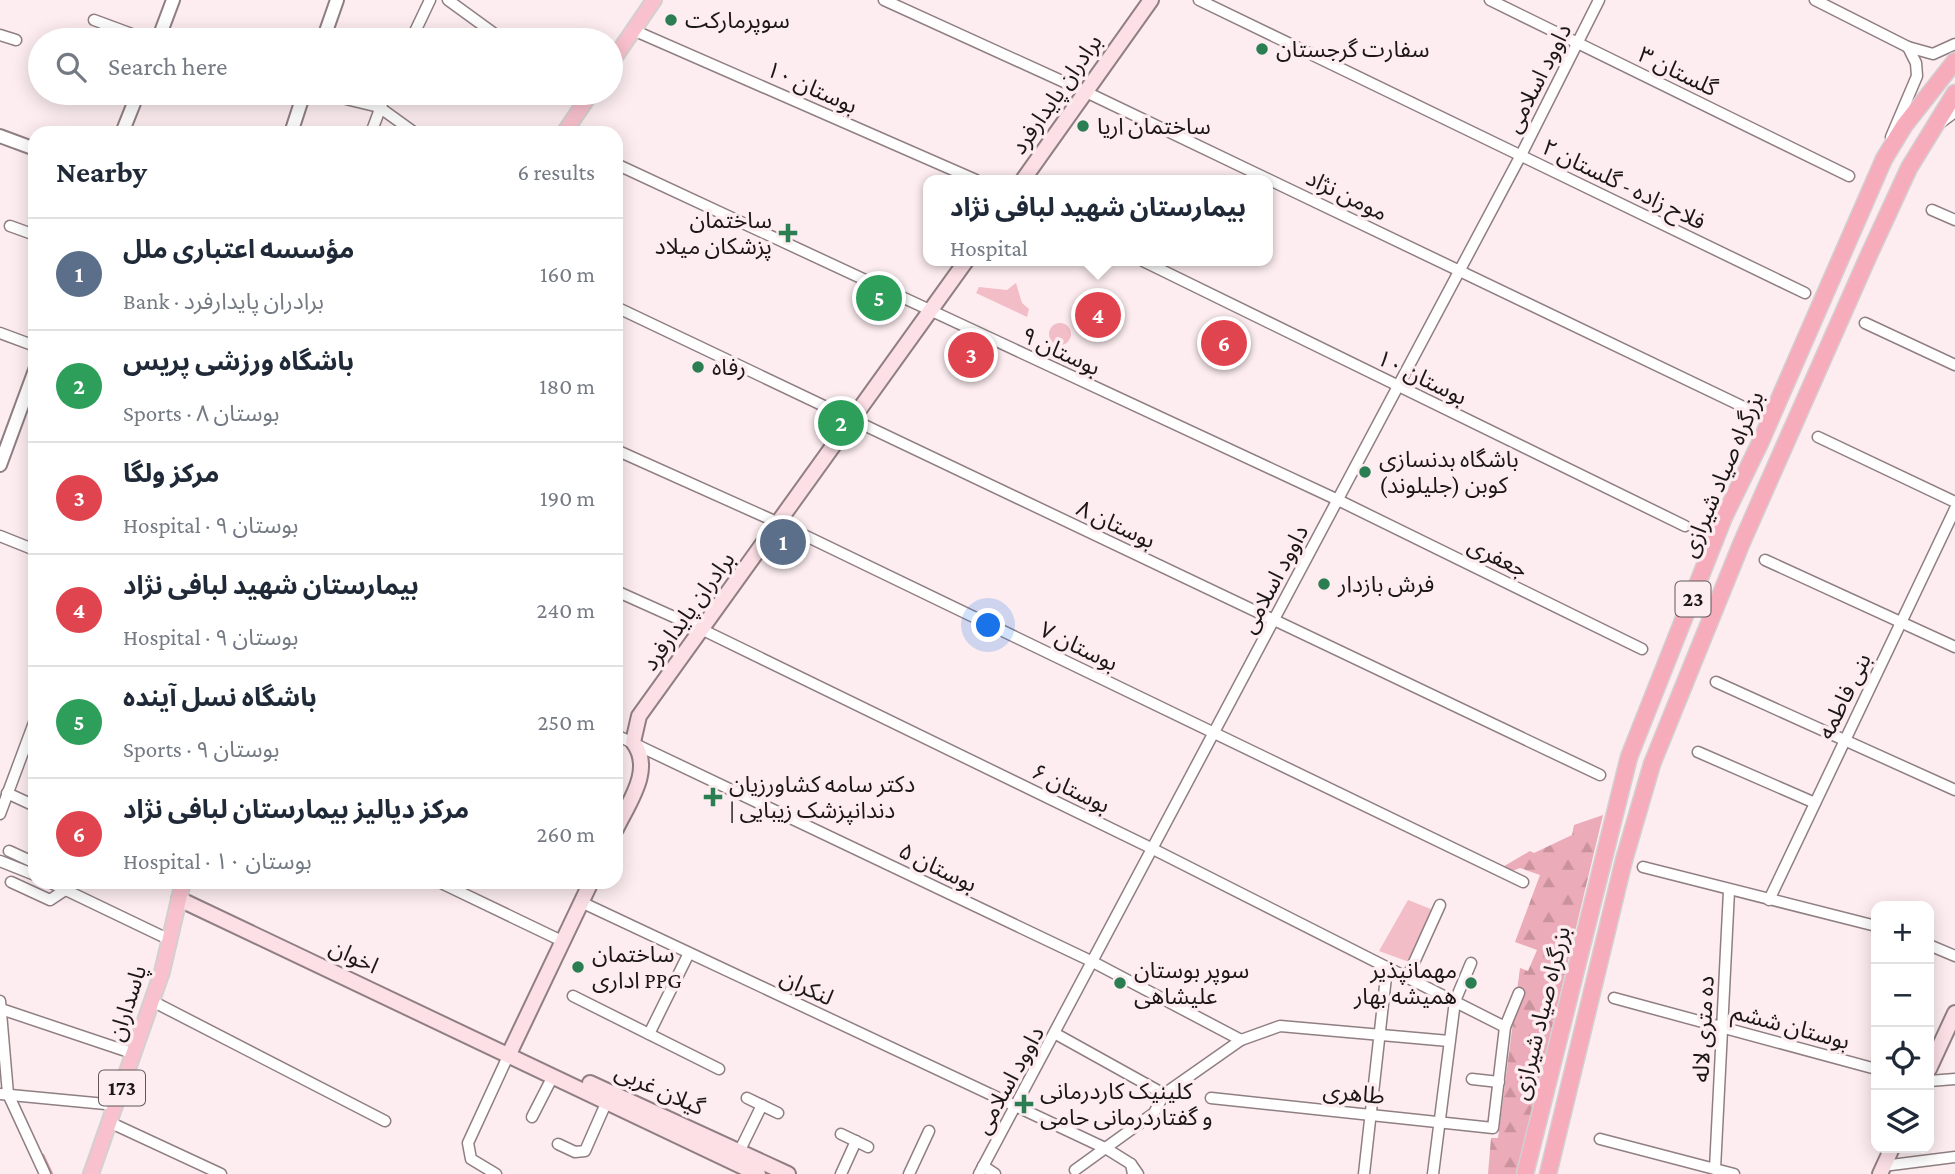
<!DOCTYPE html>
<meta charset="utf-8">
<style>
body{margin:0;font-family:"Crimson Pro","Noto Sans Arabic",serif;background:#f2f2f3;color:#1f2937}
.controls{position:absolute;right:21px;bottom:21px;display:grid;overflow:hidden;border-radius:14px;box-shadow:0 4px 18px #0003}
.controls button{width:63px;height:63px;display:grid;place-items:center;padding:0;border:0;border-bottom:2px solid #e0e1e3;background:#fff;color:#1f2937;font:35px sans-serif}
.you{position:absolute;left:989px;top:626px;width:24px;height:24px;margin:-18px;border:5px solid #fff;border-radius:50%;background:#1a73e8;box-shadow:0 0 0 10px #1a73e833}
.badge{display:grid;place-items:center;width:46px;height:46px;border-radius:50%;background:#2b7e51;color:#fff;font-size:23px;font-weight:700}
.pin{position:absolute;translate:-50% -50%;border:4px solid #fff;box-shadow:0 2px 7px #0006}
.popup{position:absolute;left:923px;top:175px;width:350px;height:91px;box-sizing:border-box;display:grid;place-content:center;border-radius:14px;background:#fff;filter:drop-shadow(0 2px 5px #0005);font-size:23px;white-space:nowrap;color:#747a83}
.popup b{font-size:26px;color:#1f2937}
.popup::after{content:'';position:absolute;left:50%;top:100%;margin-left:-14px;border:14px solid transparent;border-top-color:#fff}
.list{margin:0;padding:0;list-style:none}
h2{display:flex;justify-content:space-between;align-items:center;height:91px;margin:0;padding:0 28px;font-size:30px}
h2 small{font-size:23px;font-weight:400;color:#747a83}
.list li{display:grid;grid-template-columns:46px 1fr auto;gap:21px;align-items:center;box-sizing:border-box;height:112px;padding:0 28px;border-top:2px solid #e0e1e3}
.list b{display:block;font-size:26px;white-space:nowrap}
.list p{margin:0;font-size:23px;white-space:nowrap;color:#747a83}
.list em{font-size:23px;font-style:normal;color:#747a83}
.icon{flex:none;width:38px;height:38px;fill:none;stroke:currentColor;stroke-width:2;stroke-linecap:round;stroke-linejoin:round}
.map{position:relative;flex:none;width:1955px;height:1174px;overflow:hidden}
.search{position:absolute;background:#fff;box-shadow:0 4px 18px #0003;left:28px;top:28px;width:595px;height:77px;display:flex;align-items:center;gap:18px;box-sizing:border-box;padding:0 24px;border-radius:38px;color:#747a83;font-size:26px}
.panel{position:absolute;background:#fff;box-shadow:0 4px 18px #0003;left:28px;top:126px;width:595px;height:763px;border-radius:21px}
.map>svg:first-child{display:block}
</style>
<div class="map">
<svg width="1955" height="1174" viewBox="0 0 1955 1174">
<defs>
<pattern id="forest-firs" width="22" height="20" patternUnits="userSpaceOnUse" patternTransform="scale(1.75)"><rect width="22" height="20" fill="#ebabb8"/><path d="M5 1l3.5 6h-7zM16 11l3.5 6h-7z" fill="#c9929d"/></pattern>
</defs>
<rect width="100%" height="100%" fill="#fdedf0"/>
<!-- forest -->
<polygon fill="url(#forest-firs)" points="1603,815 1517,1174 1488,1174 1491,1138 1498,1138 1520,968 1528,971 1537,950 1515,942 1540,875 1520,868 1512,871 1501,868 1530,851 1534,853 1572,835 1574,825"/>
<!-- park -->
<g fill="#f3bdc7">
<polygon points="1016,283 1022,303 1029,309 1027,317 976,293 979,287 1007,290"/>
<circle cx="1060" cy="334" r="11"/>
<polygon points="1408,900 1431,909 1409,962 1379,951"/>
</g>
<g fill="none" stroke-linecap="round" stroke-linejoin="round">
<!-- stream -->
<polyline stroke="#d496a3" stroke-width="2.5" points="43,1155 52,1174"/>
<defs>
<g id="minor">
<polyline points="448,0 503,40"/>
<polyline points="884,0 1086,92 1752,411"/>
<polyline points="1199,0 1805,293"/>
<polyline points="1490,0 1849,176"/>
<polyline points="1815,0 1908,47 1933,54 1955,44"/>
<polyline points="94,20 148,40"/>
<polyline points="633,30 976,180"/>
<polyline points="0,35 16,40"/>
<polyline points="411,40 430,0"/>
<polyline points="321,93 379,107 415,133"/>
<polyline points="1940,123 1955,112"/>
<polyline points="371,133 386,93"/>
<polyline points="1891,137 1917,76 1916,63 1908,47"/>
<polyline points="616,164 1338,500 1642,649"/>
<polyline points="1932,210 1955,220"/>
<polyline points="10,226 35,235"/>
<polyline points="1143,261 1685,526"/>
<polyline points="616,307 1600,775"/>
<polyline points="1865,323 1955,365"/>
<polyline points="0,333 35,346"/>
<polyline points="1818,437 1955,502"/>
<polyline points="616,450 779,523 1523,882"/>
<polyline points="0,536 35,550"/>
<polyline points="1765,560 1955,647"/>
<polyline points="616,591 703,630 1151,848 1505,1027"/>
<polyline points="1716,682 1955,790"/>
<polyline points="616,735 1093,962 1241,1040"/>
<polyline points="1698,752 1815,803"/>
<polyline points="7,793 35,806"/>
<polyline points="0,814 35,720"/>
<polyline points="9,851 35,863"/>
<polyline points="0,861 35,875"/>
<polyline points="1643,867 1876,926"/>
<polyline points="11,882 50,900 65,890 64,886"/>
<polyline points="49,882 170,940"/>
<polyline points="439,882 562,941"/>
<polyline points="1769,900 1955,509"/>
<polyline points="581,902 1107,1149 1131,1164"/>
<polyline points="1929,945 1955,956"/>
<polyline points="1407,978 1440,905"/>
<polyline points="573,996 719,1069"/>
<polyline points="1614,998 1876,1069"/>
<polyline points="0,1001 8,1094 45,1174"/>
<polyline points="152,1001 385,1121"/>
<polyline points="1,1009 135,1054"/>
<polyline points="649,1034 689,953"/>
<polyline points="1056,1034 1164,1094"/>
<polyline points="1472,1079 1499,1082"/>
<polyline points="1929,1081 1955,1079"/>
<polyline points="0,1094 116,1105"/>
<polyline points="747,1098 778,1113"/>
<polyline points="1211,1098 1493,1128 1505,1027 1519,993"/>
<polyline points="532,1117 553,1076"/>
<polyline points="109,1122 221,1174"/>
<polyline points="841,1134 868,1147"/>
<polyline points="1600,1139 1734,1174"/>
<polyline points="558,1144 575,1152 585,1151 607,1101"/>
<polyline points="740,1150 762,1105"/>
<polyline points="983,1166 995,1174"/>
<polyline points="1883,1166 1955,1157"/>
<polyline points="1715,1169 1729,891"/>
<polyline points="1075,1170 1154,1113 1164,1094 1241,1040 1280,1026 1449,1041"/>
<polyline points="496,1174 471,1159 468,1143 509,1054"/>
<polyline points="841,1174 856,1141"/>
<polyline points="909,1174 929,1131"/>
<polyline points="979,1174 1521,155 1599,0"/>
<polyline points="1133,1174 1131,1164 1138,1174"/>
<polyline points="1364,1174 1387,968"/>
<polyline points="1433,1174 1455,1001 1471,963"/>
</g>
<g id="tertiary">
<polyline points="158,40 173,0"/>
<polyline points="323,40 337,0"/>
<polyline points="122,133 138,93"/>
<polyline points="291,133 304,93"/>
<polyline points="0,136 35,149"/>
<polyline points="0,465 35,370"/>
</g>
<g id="secondary">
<polyline points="1023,180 1151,0"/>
<path d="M616,829C629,802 654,769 633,742L639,716L966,261"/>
<polyline points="179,899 758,1174"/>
<polyline points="509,1054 591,882"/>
<polyline points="1929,1069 1955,1013"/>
<polyline points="590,1083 788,1174"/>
<polyline points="1880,1174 1892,1148"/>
</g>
<g id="primary">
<polyline points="611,63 654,0"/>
<polyline points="564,133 591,93"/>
<polyline points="91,1174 162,972 183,882"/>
</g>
<g id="trunk">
<polyline points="1525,1174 1629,757 1724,517 1760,443 1884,159 1904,126 1955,61"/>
<polyline points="1548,1174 1624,860 1652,764 1742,542 1868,257 1909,168 1955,93"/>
</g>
</defs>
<!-- minor casing -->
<use href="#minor" stroke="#907f82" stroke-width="13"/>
<!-- tertiary casing -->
<use href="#tertiary" stroke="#907f82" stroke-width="16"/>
<!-- secondary casing -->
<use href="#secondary" stroke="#907f82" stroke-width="18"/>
<!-- primary casing -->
<use href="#primary" stroke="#d2d0d1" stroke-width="18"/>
<!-- trunk casing -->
<use href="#trunk" stroke="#d2d0d1" stroke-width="19"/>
<!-- minor -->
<use href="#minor" stroke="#fff" stroke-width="10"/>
<!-- tertiary -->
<use href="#tertiary" stroke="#fff" stroke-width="12"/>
<!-- secondary -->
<use href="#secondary" stroke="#fce0e6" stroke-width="14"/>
<!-- primary -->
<use href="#primary" stroke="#f9c1cd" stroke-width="14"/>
<!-- trunk -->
<use href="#trunk" stroke="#f7acbc" stroke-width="16"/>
</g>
<!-- markers -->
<g fill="#2b7e51" stroke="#fdedf0" stroke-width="2.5">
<circle cx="671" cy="20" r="7"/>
<circle cx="1262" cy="49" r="7"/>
<circle cx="1083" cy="126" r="7"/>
<path d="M784.5 222.5h7v7h7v7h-7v7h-7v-7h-7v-7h7z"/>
<circle cx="698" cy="367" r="7"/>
<circle cx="1365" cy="472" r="7"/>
<circle cx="1324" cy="584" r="7"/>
<path d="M709.5 786.5h7v7h7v7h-7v7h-7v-7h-7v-7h7z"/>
<circle cx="578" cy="967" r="7"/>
<circle cx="1120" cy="983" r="7"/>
<circle cx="1471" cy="983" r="7"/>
<path d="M1020.5 1093.5h7v7h7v7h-7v7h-7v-7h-7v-7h7z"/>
</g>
<g text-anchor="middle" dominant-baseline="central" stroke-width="7" stroke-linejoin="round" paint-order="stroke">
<!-- shield labels -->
<g fill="#fdedf0" stroke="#605658" stroke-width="2">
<rect x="1675.5" y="581.5" width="35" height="35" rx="5"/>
<rect x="99" y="1070.5" width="46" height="35" rx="5"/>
</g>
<g font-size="21" font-weight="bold" fill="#1c1617">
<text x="1693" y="599">23</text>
<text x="122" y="1088">173</text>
</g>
<!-- poi labels -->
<g font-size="23" fill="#1c1617" stroke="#fdedf0" text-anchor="start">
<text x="685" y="20">سوپرمارکت</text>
<text x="1276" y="49">سفارت گرجستان</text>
<text x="1097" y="126">ساختمان اریا</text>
<text x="772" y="220" text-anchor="end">ساختمان<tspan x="772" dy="26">پزشکان میلاد</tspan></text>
<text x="712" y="367">رفاه</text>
<text x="1379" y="459">باشگاه بدنسازی<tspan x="1379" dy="26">کوبن (جلیلوند)</tspan></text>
<text x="1338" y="584">فرش بازدار</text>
<text x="729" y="784">دکتر سامه کشاورزیان<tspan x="729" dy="26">| دندانپزشک زیبایی</tspan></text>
<text x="592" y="954">ساختمان<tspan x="592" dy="26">اداری PPG</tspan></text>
<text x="1134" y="970">سوپر بوستان<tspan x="1134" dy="26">علیشاهی</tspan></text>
<text x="1457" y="970" text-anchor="end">مهمانپذیر<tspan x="1457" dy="26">همیشه بهار</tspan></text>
<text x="1040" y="1091">کلینیک کاردرمانی<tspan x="1040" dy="26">و گفتاردرمانی حامی</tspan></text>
</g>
<!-- street labels -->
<g font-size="23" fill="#1c1617" stroke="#fdedf0">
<text transform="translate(1678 71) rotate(26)">گلستان ۳</text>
<text transform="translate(1538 78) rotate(-63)">داوود اسلامی</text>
<text transform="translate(812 87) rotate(24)">بوستان ۱۰</text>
<text transform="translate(1056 94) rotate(-55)">برادران پایدارفرد</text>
<text transform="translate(1624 184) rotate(26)">فلاح زاده - گلستان ۲</text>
<text transform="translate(1347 195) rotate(26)">مومن نژاد</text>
<text transform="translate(1061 351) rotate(25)">بوستان ۹</text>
<text transform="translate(1422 377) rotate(26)">بوستان ۱۰</text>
<text transform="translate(1722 474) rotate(-67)">بزرگراه صیاد شیرازی</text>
<text transform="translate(1116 524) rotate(25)">بوستان ۸</text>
<text transform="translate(1498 557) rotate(26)">جعفری</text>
<text transform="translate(1274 579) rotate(-62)">داوود اسلامی</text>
<text transform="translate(688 611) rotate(-54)">برادران پایدارفرد</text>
<text transform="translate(1079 646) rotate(26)">بوستان ۷</text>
<text transform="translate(1844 696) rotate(-64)">بنی فاطمه</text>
<text transform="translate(1071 788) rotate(26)">بوستان ۶</text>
<text transform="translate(938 867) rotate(26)">بوستان ۵</text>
<text transform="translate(354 956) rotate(25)">اخوان</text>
<text transform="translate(807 987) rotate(25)">لنکران</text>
<text transform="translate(127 1003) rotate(-72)">پاسداران</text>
<text transform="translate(1541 1013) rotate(-76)">بزرگراه صیاد شیرازی</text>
<text transform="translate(1791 1026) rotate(15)">بوستان ششم</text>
<text transform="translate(1703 1029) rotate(-87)">ده متری لاله</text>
<text transform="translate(1009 1080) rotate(-61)">داوود اسلامی</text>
<text transform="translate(660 1089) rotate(24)">گیلان غربی</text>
<text transform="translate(1354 1093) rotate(6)">طاهری</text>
</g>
</g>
</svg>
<div class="controls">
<button>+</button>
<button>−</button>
<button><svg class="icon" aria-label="locate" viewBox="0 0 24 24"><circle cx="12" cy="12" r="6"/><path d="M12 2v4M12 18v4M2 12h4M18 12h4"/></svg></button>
<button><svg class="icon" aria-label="layers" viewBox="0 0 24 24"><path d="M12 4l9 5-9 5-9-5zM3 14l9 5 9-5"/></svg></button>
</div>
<div class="you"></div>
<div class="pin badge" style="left:783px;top:542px;background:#5c6f8a">1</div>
<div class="pin badge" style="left:841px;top:423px;background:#2e9e5b">2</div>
<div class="pin badge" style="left:971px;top:355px;background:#e0444e">3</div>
<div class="pin badge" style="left:1098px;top:315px;background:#e0444e">4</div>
<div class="popup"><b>بیمارستان شهید لبافی نژاد</b>Hospital</div>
<div class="pin badge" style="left:879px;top:298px;background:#2e9e5b">5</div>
<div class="pin badge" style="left:1224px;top:343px;background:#e0444e">6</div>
<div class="search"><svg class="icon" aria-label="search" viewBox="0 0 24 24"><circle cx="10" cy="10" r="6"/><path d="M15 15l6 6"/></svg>Search here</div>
<section class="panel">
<h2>Nearby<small>6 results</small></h2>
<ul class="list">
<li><span class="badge" style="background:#5c6f8a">1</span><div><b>مؤسسه اعتباری ملل</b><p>Bank · برادران پایدارفرد</p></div><em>160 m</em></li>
<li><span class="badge" style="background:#2e9e5b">2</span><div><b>باشگاه ورزشی پریس</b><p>Sports · بوستان ۸</p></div><em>180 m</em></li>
<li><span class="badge" style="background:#e0444e">3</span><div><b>مرکز ولگا</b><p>Hospital · بوستان ۹</p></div><em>190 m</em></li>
<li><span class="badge" style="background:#e0444e">4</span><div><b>بیمارستان شهید لبافی نژاد</b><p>Hospital · بوستان ۹</p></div><em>240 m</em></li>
<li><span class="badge" style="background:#2e9e5b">5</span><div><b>باشگاه نسل آینده</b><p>Sports · بوستان ۹</p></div><em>250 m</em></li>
<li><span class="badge" style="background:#e0444e">6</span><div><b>مرکز دیالیز بیمارستان لبافی نژاد</b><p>Hospital · بوستان ۱۰</p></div><em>260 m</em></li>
</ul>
</section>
</div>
